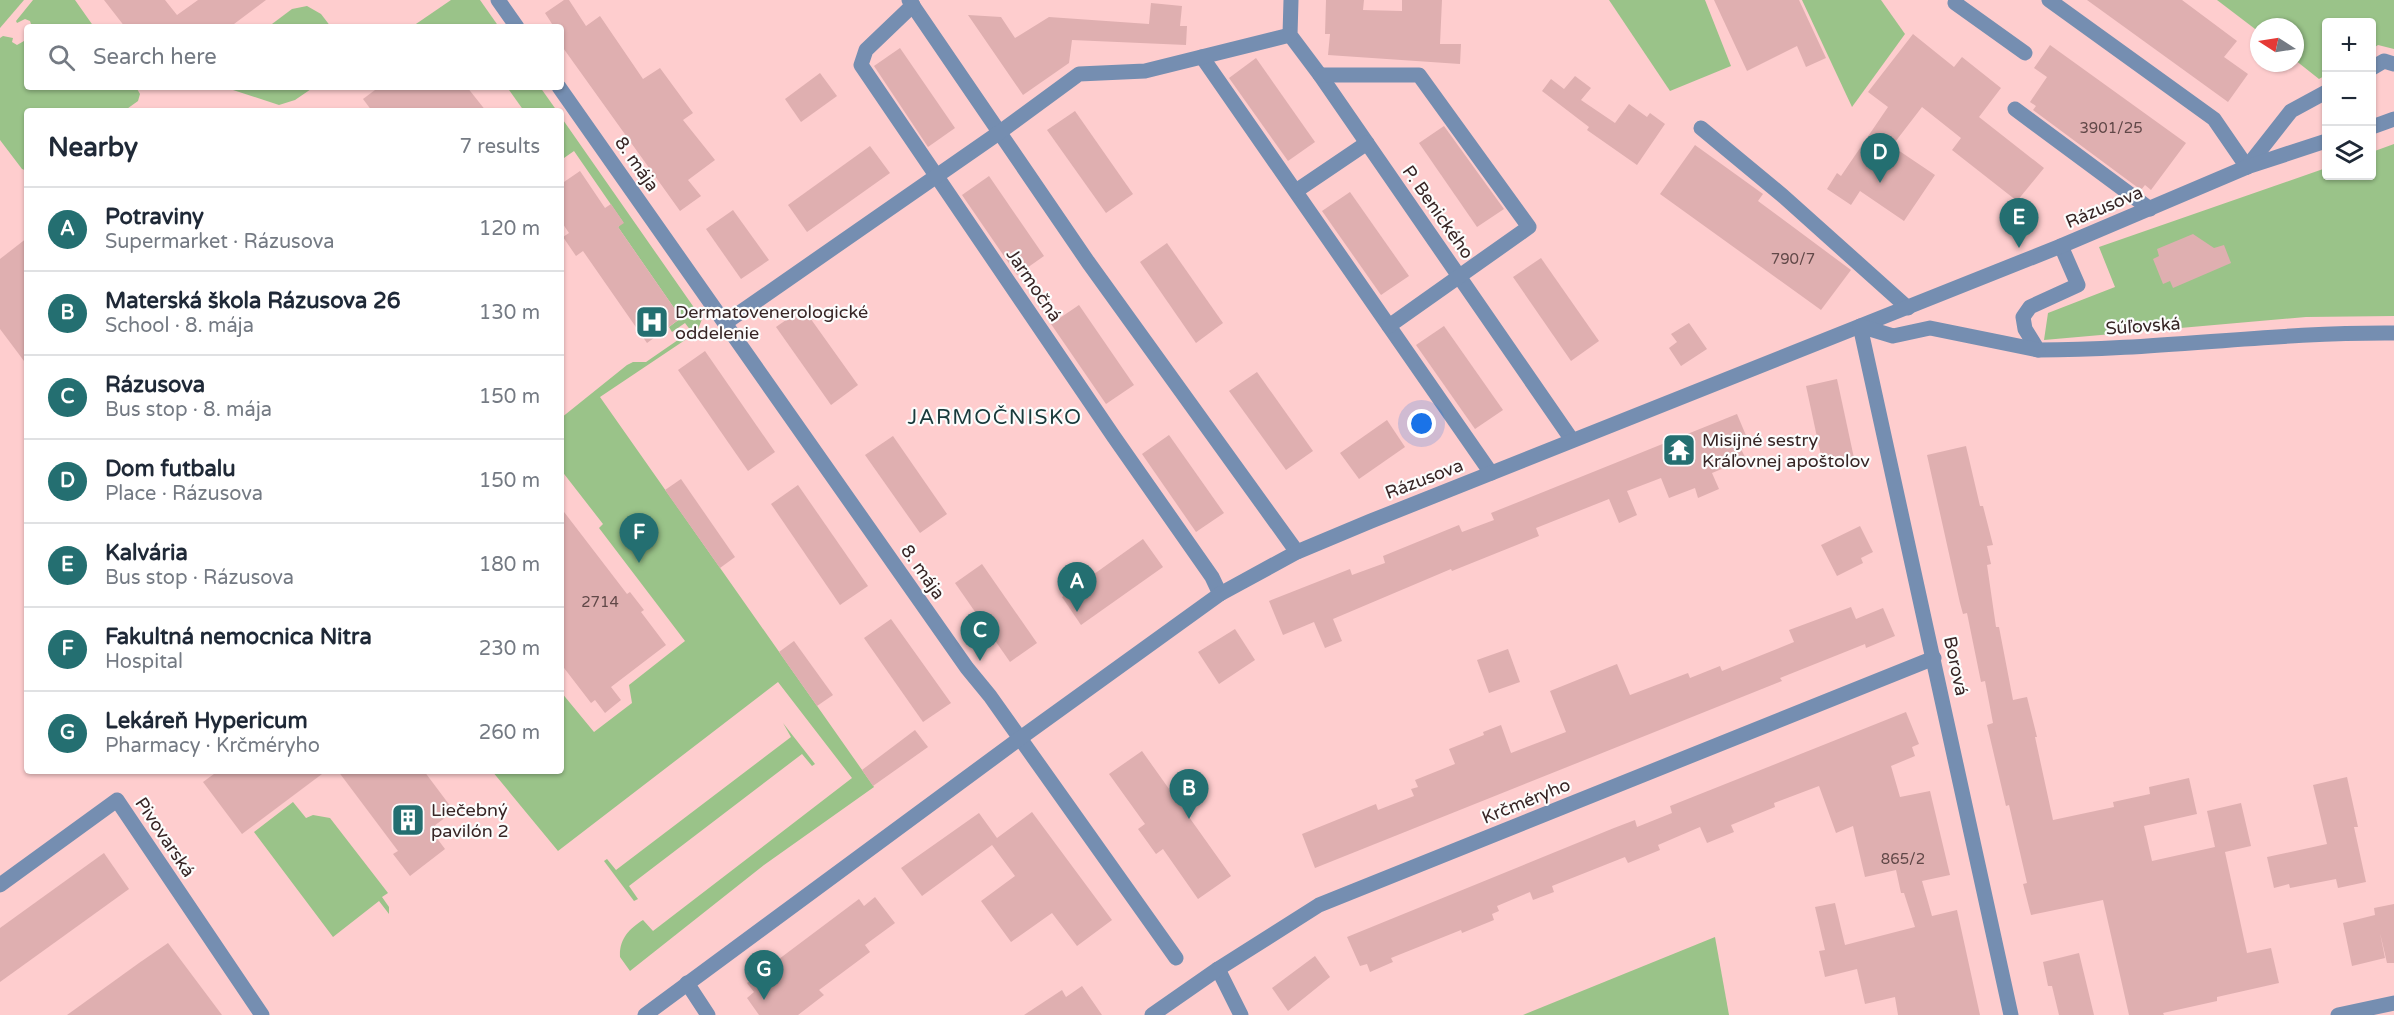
<!DOCTYPE html>
<meta charset="utf-8">
<style>
body{margin:0;font-family:"Varela Round",sans-serif;background:#f2f2f3;color:#1f2937}
.controls{position:absolute;right:18px;top:18px;display:grid;overflow:hidden;border-radius:6px;box-shadow:0 2px 4px #0004}
.controls button{width:54px;height:54px;display:grid;place-items:center;padding:0;border:0;border-bottom:2px solid #e0e1e3;background:#fff;color:#1f2937;font:30px sans-serif}
.compass{position:absolute;left:2250px;top:18px;width:54px;height:54px;border-radius:50%;background:#fff;box-shadow:0 2px 4px #0004;rotate:282deg}
.you{position:absolute;left:1422px;top:424px;width:21px;height:21px;margin:-15px;border:4px solid #fff;border-radius:50%;background:#1a73e8;box-shadow:0 0 0 9px #1a73e833}
.badge{display:grid;place-items:center;width:39px;height:39px;border-radius:50%;background:#246f71;color:#fff;font-size:20px;font-weight:700}
.pin{position:absolute;translate:-50% -50px;filter:drop-shadow(0 2px 3px #0008)}
.pin::after{content:'';position:absolute;top:32px;width:21px;height:18px;background:inherit;clip-path:polygon(0 0,100% 0,50% 100%)}
.list{margin:0;padding:0;list-style:none}
h2{display:flex;justify-content:space-between;align-items:center;height:78px;margin:0;padding:0 24px;font-size:26px}
h2 small{font-size:20px;font-weight:400;color:#747a83}
.list li{display:grid;grid-template-columns:39px 1fr auto;gap:18px;align-items:center;box-sizing:border-box;height:84px;padding:0 24px;border-top:2px solid #e0e1e3}
.list b{display:block;font-size:22px;white-space:nowrap}
.list p{margin:0;font-size:20px;white-space:nowrap;color:#747a83}
.list em{font-size:20px;font-style:normal;color:#747a83}
.icon{flex:none;width:33px;height:33px;fill:none;stroke:currentColor;stroke-width:2;stroke-linecap:round;stroke-linejoin:round}
.map{position:relative;flex:none;width:2394px;height:1015px;overflow:hidden}
.search{position:absolute;background:#fff;box-shadow:0 2px 4px #0004;left:24px;top:24px;width:540px;height:66px;display:flex;align-items:center;gap:15px;box-sizing:border-box;padding:0 21px;border-radius:6px;color:#747a83;font-size:22px}
.panel{position:absolute;background:#fff;box-shadow:0 2px 4px #0004;left:24px;top:108px;width:540px;height:666px;border-radius:6px}
.map>svg:first-child{display:block}
</style>
<div class="map">
<svg width="2394" height="1015" viewBox="0 0 2394 1015">
<rect width="100%" height="100%" fill="#fecdce"/>
<!-- green -->
<g fill="#9ac389">
<polygon points="0,0 24,0 0,28"/>
<polygon points="33,0 75,0 94,27 32,27 30,21 25,19 17,23 16,21"/>
<polygon points="451,0 480,0 499,27 413,26"/>
<polygon points="1609,0 1705,0 1731,66 1670,91"/>
<polygon points="1802,0 1881,0 1905,34 1852,107"/>
<polygon points="2217,0 2394,0 2394,49 2378,45 2372,49 2372,22 2326,22 2326,75 2319,79 2295,60 2295,27 2259,27 2259,32"/>
<polygon points="307,6 321,14 331,27 268,27 292,9"/>
<polygon points="3,36 13,38 12,42 17,45 24,41 27,37 27,87 136,87 140,94 138,101 124,111 27,111 27,171 22,169 0,140 0,38"/>
<polygon points="212,87 314,87 295,100 279,105 233,90"/>
<polygon points="507,87 540,87 557,111 524,111"/>
<path d="M561,117L702,319L697,332L600,397L874,787L764,865L630,971L620,957C619,939 629,929 643,920L653,931L852,778L778,682L558,851L492,771H561V692L594,732L632,703L629,685L685,641L599,528L603,524L561,470V418L627,365L633,362H646L691,331L685,323L672,332L669,327L681,318L618,227L623,222L574,151L564,158L561,154Z"/>
<polygon points="2394,144 2394,316 2306,317 2044,340 2048,313 2115,287 2099,247 2326,168 2326,176 2372,176 2372,152"/>
<polygon points="783,723 815,764 812,766 802,754 629,886 638,899 634,901 604,861 607,859 616,870 791,737"/>
<polygon points="293,802 306,818 313,815 330,818 388,893 382,897 389,907 389,914 379,901 333,937 254,832"/>
<polygon points="1715,937 1729,1015 1523,1015"/>
</g>
<!-- building -->
<g fill="#dfafb0">
<polygon points="104,0 165,0 177,15 198,0 266,0 230,27 125,27"/>
<polygon points="564,0 569,0 586,26 600,16 643,79 660,68 693,113 683,120 715,160 688,180 701,196 680,211 561,45 561,27 554,27 545,13"/>
<polygon points="1326,0 1364,0 1363,10 1402,11 1402,0 1442,0 1440,44 1461,44 1460,64 1328,55 1330,34 1325,34"/>
<polygon points="1714,0 1799,0 1826,58 1806,67 1797,46 1747,71"/>
<polygon points="2087,0 2182,0 2237,41 2224,57 2248,74 2228,102"/>
<polygon points="1151,3 1182,6 1180,26 1187,26 1186,45 1072,40 1069,63 1023,95 968,15 1001,17 1015,38 1049,17 1149,24"/>
<polygon points="1913,34 1954,67 1962,57 2001,88 1979,117 2044,168 2017,201 1952,150 1961,138 1922,107 1892,146 1935,175 1904,221 1860,191 1851,205 1827,189 1837,173 1841,176 1888,107 1868,92"/>
<polygon points="2050,45 2186,143 2151,190 2145,185 2141,190 2033,110 2036,106 2030,102 2047,77 2034,68"/>
<polygon points="900,48 955,128 928,147 874,66"/>
<polygon points="1256,58 1315,142 1288,161 1229,78"/>
<polygon points="820,73 837,96 801,122 785,99"/>
<polygon points="1575,76 1591,88 1581,100 1615,123 1629,104 1647,117 1650,113 1665,124 1637,165 1587,130 1589,127 1542,91 1551,79 1564,89"/>
<polygon points="379,87 467,87 486,111 372,111 363,99"/>
<polygon points="1075,111 1133,194 1106,213 1047,130"/>
<polygon points="1444,126 1504,209 1477,227 1419,143"/>
<polygon points="1695,145 1763,194 1758,201 1851,270 1821,310 1660,194"/>
<polygon points="870,146 890,173 807,232 788,205"/>
<polygon points="580,171 605,208 611,204 624,223 618,227 681,318 647,343 583,251 576,256 563,237 569,233 561,221 561,184"/>
<polygon points="989,176 1044,256 1017,275 962,195"/>
<polygon points="1350,192 1409,276 1381,295 1322,211"/>
<polygon points="733,210 769,260 741,279 706,229"/>
<polygon points="2193,234 2214,248 2224,245 2231,263 2173,288 2170,281 2163,284 2153,259 2159,256 2157,249"/>
<polygon points="27,238 27,365 0,329 0,259"/>
<polygon points="1167,243 1223,323 1196,343 1140,262"/>
<polygon points="1541,258 1599,341 1571,361 1513,277"/>
<polygon points="1079,305 1134,385 1106,404 1051,324"/>
<polygon points="803,308 858,385 831,405 776,327"/>
<polygon points="1689,323 1707,349 1681,366 1669,348 1677,342 1671,334"/>
<polygon points="1444,326 1503,410 1475,429 1416,345"/>
<polygon points="705,351 775,452 748,471 678,370"/>
<polygon points="1257,372 1313,451 1286,470 1229,391"/>
<polygon points="1837,379 1854,458 1823,465 1806,386"/>
<polygon points="1737,414 1750,445 1741,449 1746,459 1712,473 1719,489 1698,498 1695,488 1669,498 1661,478 1627,491 1637,515 1619,523 1609,499 1536,528 1539,536 1452,571 1451,569 1333,619 1342,641 1325,648 1314,622 1283,635 1269,601 1350,569 1352,575 1385,563 1383,556 1459,525 1462,532 1494,520 1491,513"/>
<polygon points="1387,420 1405,447 1359,479 1340,453"/>
<polygon points="1169,435 1224,513 1196,532 1142,454"/>
<polygon points="893,436 947,514 920,533 865,455"/>
<polygon points="1966,446 1980,506 1983,506 1993,545 1987,546 1991,564 1987,565 1996,627 1999,627 2013,700 2027,697 2037,737 2035,737 2053,820 2114,807 2113,802 2150,794 2149,787 2189,778 2197,814 2144,826 2152,861 2215,847 2207,811 2241,803 2251,846 2225,852 2247,953 2271,948 2279,983 2217,997 2217,1001 2163,1013 2164,1015 2129,1015 2103,900 2031,915 2023,884 2027,883 2009,805 2006,806 1987,725 1993,723 1985,681 1981,682 1967,613 1963,614 1960,603 1927,455"/>
<polygon points="681,479 735,557 720,568 665,490"/>
<polygon points="798,485 868,586 840,605 771,504"/>
<polygon points="561,508 627,594 630,592 644,610 641,612 666,645 611,687 621,700 605,713 595,700 591,703 561,664"/>
<polygon points="1860,526 1873,552 1861,558 1863,563 1837,576 1821,545"/>
<polygon points="1143,539 1163,567 1081,625 1062,597"/>
<polygon points="982,564 1037,643 1010,662 955,583"/>
<polygon points="1851,607 1856,619 1883,608 1895,636 1866,648 1865,644 1780,678 1782,681 1315,868 1302,834 1376,804 1378,810 1414,796 1411,789 1418,787 1415,780 1455,764 1449,749 1484,735 1483,732 1501,725 1511,753 1566,732 1550,691 1617,664 1630,695 1688,673 1690,678 1720,666 1722,671 1794,642 1789,630"/>
<polygon points="891,619 951,703 923,722 864,638"/>
<polygon points="1235,629 1255,660 1219,684 1198,652"/>
<polygon points="794,641 833,695 817,706 779,652"/>
<polygon points="1508,649 1520,682 1489,693 1477,660"/>
<polygon points="1906,712 1919,744 1912,747 1915,756 1891,766 1900,797 1930,791 1950,875 1922,881 1932,916 1957,910 1980,1015 1898,1015 1895,997 1865,1004 1857,969 1825,977 1819,951 1825,950 1815,907 1835,903 1845,945 1915,927 1904,893 1901,893 1896,870 1865,877 1853,826 1836,833 1819,786 1774,803 1775,807 1731,825 1734,832 1707,843 1700,827 1658,845 1660,850 1628,863 1625,857 1552,886 1554,892 1533,900 1530,892 1497,906 1499,911 1492,914 1494,920 1462,933 1461,930 1391,958 1393,962 1370,972 1367,964 1360,966 1347,937 1614,828 1635,820 1637,827 1672,813 1670,806"/>
<polygon points="915,730 928,747 873,786 862,770"/>
<polygon points="1142,751 1231,876 1198,899 1163,849 1156,854 1138,829 1145,824 1109,774"/>
<polygon points="218,771 326,771 242,834 203,782"/>
<polygon points="338,771 424,771 454,811 430,829 445,849 410,876 393,854 398,851"/>
<polygon points="2347,777 2358,827 2354,827 2366,882 2338,888 2336,879 2290,888 2289,884 2274,888 2267,857 2327,844 2313,785"/>
<polygon points="1032,812 1112,920 1077,946 1052,913 1011,942 981,901 1015,876 992,845 922,896 901,868 979,813 997,838"/>
<polygon points="104,853 129,889 0,982 0,928"/>
<polygon points="875,897 895,923 865,945 870,952 819,990 824,995 798,1015 759,1015 747,998 754,992 747,983 859,899 864,906"/>
<polygon points="2394,904 2394,963 2387,963 2380,933 2385,958 2352,966 2343,923 2375,915 2374,908"/>
<polygon points="168,943 222,1015 67,1015 139,963"/>
<polygon points="2079,953 2094,1015 2059,1015 2052,986 2048,986 2043,962"/>
<polygon points="1315,956 1330,977 1288,1011 1272,988"/>
<polygon points="1082,986 1102,1015 1024,1015 1062,990 1066,997"/>
</g>
<g fill="none" stroke-linecap="round" stroke-linejoin="round">
<!-- minor -->
<g stroke="#758eb1" stroke-width="15">
<polyline points="498,0 517,27"/>
<polyline points="909,0 1088,262 1297,552"/>
<polyline points="1291,0 1290,35 1320,75 1572,440"/>
<polyline points="1957,0 1955,3 2025,53"/>
<polyline points="2049,0 2214,119 2247,167"/>
<polyline points="913,5 866,50 861,65 1114,437 1212,577 1220,594"/>
<polyline points="1202,57 1491,473"/>
<polyline points="2372,68 2384,61 2394,64"/>
<polyline points="1320,75 1419,75 1529,227 1389,326"/>
<polyline points="559,87 967,668 990,696 1176,958"/>
<polyline points="2015,109 2150,209"/>
<polyline points="2372,127 2394,119"/>
<polyline points="1701,128 1783,196 1908,308"/>
<polyline points="2247,167 2291,111 2326,92"/>
<polyline points="1296,191 1367,143"/>
<path d="M2061,246L2078,285L2030,307L2023,317L2025,329L2038,350C2157,350 2275,332 2394,333"/>
<polyline points="725,323 1000,132 1079,74 1145,71 1290,35"/>
<polyline points="0,885 117,800 262,1015"/>
<polyline points="1218,969 1241,1015"/>
<polyline points="687,983 708,1015"/>
<polyline points="645,1015 1019,739 1220,594 1297,552 1371,521 2061,246 2247,167 2326,141"/>
<polyline points="1152,1015 1218,969 1319,905 1934,658"/>
<polyline points="2011,1015 1860,326 1893,336 1930,328 2038,350"/>
<polyline points="2338,1015 2394,1003"/>
</g>
</g>
<!-- icons -->
<defs>
<symbol id="hospital-square" viewBox="-11 -11 22 22"><rect x="-9" y="-9" width="18" height="18" rx="4" fill="#246f71" stroke="#fcfcfc"/><path d="M-5-5h3v3.5h4V-5h3V5h-3V1.5h-4V5h-3Z" fill="#fff"/></symbol>
<symbol id="temple-square" viewBox="-11 -11 22 22"><rect x="-9" y="-9" width="18" height="18" rx="4" fill="#246f71" stroke="#fcfcfc"/><path d="M0-6L5-2H3V0L6.5 2.5H4V6H1.5V3h-3V6H-4V2.5H-6.5L-3 0V-2H-5Z" fill="#fff"/></symbol>
<symbol id="building-square" viewBox="-11 -11 22 22"><rect x="-9" y="-9" width="18" height="18" rx="4" fill="#246f71" stroke="#fcfcfc"/><path d="M-4-6H4V6H1V3H-1V6H-4ZM-2.5-4.3h1.7v1.8h-1.7ZM.8-4.3h1.7v1.8H.8ZM-2.5-1h1.7V.8h-1.7ZM.8-1h1.7V.8H.8Z" fill="#fff"/></symbol>
</defs>
<g fill-rule="evenodd">
<use href="#hospital-square" x="633" y="303" width="38" height="38"/>
<use href="#temple-square" x="1660" y="431" width="38" height="38"/>
<use href="#building-square" x="389" y="801" width="38" height="38"/>
</g>
<g text-anchor="middle" dominant-baseline="central" stroke-width="4.5" stroke-linejoin="round" paint-order="stroke">
<!-- number labels -->
<g font-size="15" fill="#614848">
<text x="2111" y="128">3901/25</text>
<text x="1793" y="259">790/7</text>
<text x="600" y="602">2714</text>
<text x="1903" y="859">865/2</text>
</g>
<!-- street labels -->
<g font-size="18" fill="#372525" stroke="#fcfcfc">
<text transform="translate(637 164) rotate(55)">8. mája</text>
<text transform="translate(2104 207) rotate(-23)">Rázusova</text>
<text transform="translate(1438 212) rotate(55)">P. Benického</text>
<text transform="translate(1034 285) rotate(56)">Jarmočná</text>
<text transform="translate(2143 326) rotate(-4)">Súľovská</text>
<text transform="translate(1424 479) rotate(-21)">Rázusova</text>
<text transform="translate(923 572) rotate(55)">8. mája</text>
<text transform="translate(1956 666) rotate(78)">Borová</text>
<text transform="translate(1526 801) rotate(-22)">Krčméryho</text>
<text transform="translate(165 837) rotate(56)">Pivovarská</text>
</g>
<!-- poi labels -->
<g font-size="18" fill="#372525" stroke="#fcfcfc" text-anchor="start">
<text x="675" y="312">Dermatovenerologické<tspan x="675" dy="21">oddelenie</tspan></text>
<text x="1702" y="440">Misijné sestry<tspan x="1702" dy="21">Kráľovnej apoštolov</tspan></text>
<text x="431" y="810">Liečebný<tspan x="431" dy="21">pavilón 2</tspan></text>
</g>
<!-- quarter labels -->
<g font-size="21" letter-spacing="1.5" fill="#183a3b" stroke="#fcfcfc">
<text x="995" y="417">JARMOČNISKO</text>
</g>
</g>
</svg>
<div class="controls">
<button>+</button>
<button>−</button>
<button><svg class="icon" aria-label="layers" viewBox="0 0 24 24"><path d="M12 4l9 5-9 5-9-5zM3 14l9 5 9-5"/></svg></button>
</div>
<svg class="compass" viewBox="-18 -18 36 36"><path d="M0-13l5 13h-10z" fill="#e53935"/><path d="M0 13l5-13h-10z" fill="#747a83"/></svg>
<div class="you"></div>
<div class="pin badge" style="left:1077px;top:612px">A</div>
<div class="pin badge" style="left:1189px;top:819px">B</div>
<div class="pin badge" style="left:980px;top:661px">C</div>
<div class="pin badge" style="left:1880px;top:183px">D</div>
<div class="pin badge" style="left:2019px;top:248px">E</div>
<div class="pin badge" style="left:639px;top:563px">F</div>
<div class="pin badge" style="left:764px;top:1000px">G</div>
<div class="search"><svg class="icon" aria-label="search" viewBox="0 0 24 24"><circle cx="10" cy="10" r="6"/><path d="M15 15l6 6"/></svg>Search here</div>
<section class="panel">
<h2>Nearby<small>7 results</small></h2>
<ul class="list">
<li><span class="badge">A</span><div><b>Potraviny</b><p>Supermarket · Rázusova</p></div><em>120 m</em></li>
<li><span class="badge">B</span><div><b>Materská škola Rázusova 26</b><p>School · 8. mája</p></div><em>130 m</em></li>
<li><span class="badge">C</span><div><b>Rázusova</b><p>Bus stop · 8. mája</p></div><em>150 m</em></li>
<li><span class="badge">D</span><div><b>Dom futbalu</b><p>Place · Rázusova</p></div><em>150 m</em></li>
<li><span class="badge">E</span><div><b>Kalvária</b><p>Bus stop · Rázusova</p></div><em>180 m</em></li>
<li><span class="badge">F</span><div><b>Fakultná nemocnica Nitra</b><p>Hospital</p></div><em>230 m</em></li>
<li><span class="badge">G</span><div><b>Lekáreň Hypericum</b><p>Pharmacy · Krčméryho</p></div><em>260 m</em></li>
</ul>
</section>
</div>
